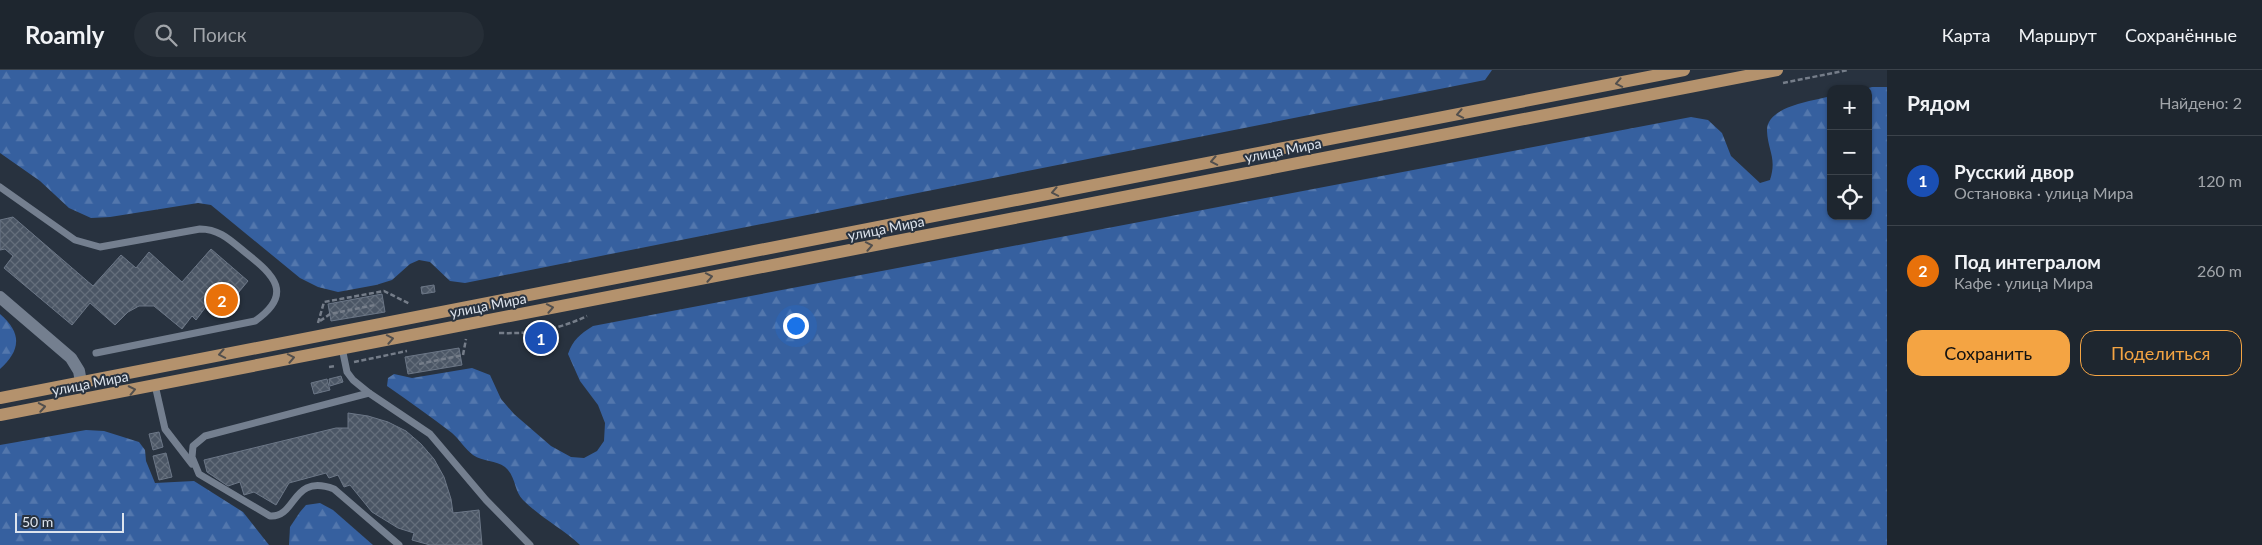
<!DOCTYPE html>
<html lang="ru">
<meta charset="utf-8">
<style>
body{margin:0;font-family:Lato,sans-serif;background:#262e37;color:#f1f3f6}
.controls{position:absolute;right:15px;top:15px;display:grid;overflow:hidden;border-radius:10px;box-shadow:0 1px 4px #0004}
.controls button{width:45px;height:45px;display:grid;place-items:center;padding:0;border:0;border-bottom:1px solid #3c434b;background:#1e262f;color:#f1f3f6;font:25px sans-serif}
.scale{position:absolute;left:15px;bottom:12px;width:109px;box-sizing:border-box;padding-left:5px;border:2px solid #dde4ed;border-top:0;font-size:14px;line-height:18px;white-space:nowrap;color:#dde4ed;-webkit-text-stroke:4px #28323f;paint-order:stroke}
.you{position:absolute;left:795px;top:255px;width:18px;height:18px;margin:-12px;border:4px solid #fff;border-radius:50%;background:#1a73e8;box-shadow:0 0 0 8px #1a73e833}
.badge{display:grid;place-items:center;width:32px;height:32px;border-radius:50%;background:#f4a443;color:#fff;font-size:16px;font-weight:700}
.pin{position:absolute;translate:-50% -50%;border:2px solid #fff;box-shadow:0 1px 5px #0006}
.list{margin:0;padding:0;list-style:none}
h2{display:flex;justify-content:space-between;align-items:center;height:65px;margin:0;padding:0 20px;font-size:21px}
h2 small{font-size:16px;font-weight:400;color:#a1a5aa}
.list li{display:grid;grid-template-columns:32px 1fr auto;gap:15px;align-items:center;box-sizing:border-box;height:90px;padding:0 20px;border-top:1px solid #3c434b}
.list b{display:block;font-size:19px;white-space:nowrap}
.list p{margin:0;font-size:16px;white-space:nowrap;color:#a1a5aa}
.list em{font-size:16px;font-style:normal;color:#a1a5aa}
.actions{display:flex;gap:10px;padding:15px 20px}
.actions a{flex:1;padding:11px 0;border:1px solid #f4a443;border-radius:15px;text-align:center;font-size:18px;color:#f4a443}
.actions .main{background:#f4a443;color:#111}
.icon{flex:none;width:28px;height:28px;fill:none;stroke:currentColor;stroke-width:2;stroke-linecap:round;stroke-linejoin:round}
.map{position:relative;flex:none;width:1887px;height:475px;overflow:hidden}
header{display:flex;align-items:center;gap:30px;box-sizing:border-box;height:70px;padding:0 25px;background:#1e262f;border-bottom:1px solid #3c434b}
header strong{font-size:24px}
nav{display:flex;gap:28px;margin-inline-start:auto;font-size:18px}
.search{width:350px;height:45px;background:#262e37;display:flex;align-items:center;gap:12px;box-sizing:border-box;padding:0 18px;border-radius:28px;color:#a1a5aa;font-size:19px}
main{display:flex}
aside{flex:1;background:#1e262f}
.map>svg:first-child{display:block}
</style>
<header>
<strong>Roamly</strong>
<div class="search"><svg class="icon" aria-label="search" viewBox="0 0 24 24"><circle cx="10" cy="10" r="6"/><path d="M15 15l6 6"/></svg>Поиск</div>
<nav><a>Карта</a><a>Маршрут</a><a>Сохранённые</a></nav>
</header>
<main>
<div class="map">
<svg width="1887" height="475" viewBox="0 0 1887 475">
<defs>
<pattern id="forest-firs" width="22" height="20" patternUnits="userSpaceOnUse" patternTransform="scale(1.25)"><rect width="22" height="20" fill="#36609f"/><path d="M5 1l3.5 6h-7zM16 11l3.5 6h-7z" fill="#5377ad"/></pattern>
<pattern id="building-cross-hatch" width="8" height="8" patternUnits="userSpaceOnUse" patternTransform="scale(1.25)"><rect width="8" height="8" fill="#4b5665"/><path d="M0 0l8 8M0 8l8-8" fill="none" stroke="#646e7b"/></pattern>
</defs>
<rect width="100%" height="100%" fill="#28323f"/>
<!-- forest -->
<g fill="url(#forest-firs)">
<polygon points="0,0 1492,0 1485,10 465,213 450,211 430,192 419,190 410,194 392,210 376,215 338,222 318,217 300,208 211,135 198,133 110,147 91,148 69,138 40,111 0,83"/>
<path d="M1872,17H1887V475H580C562,458 541,448 523,430C514,421 516,406 505,397C496,390 483,392 473,385C465,379 460,370 452,363C431,347 409,331 387,316L388,308L394,304L412,308L472,298L490,305L501,329L514,344L551,376L571,387L584,388L597,381L604,371L605,353L598,335L580,311L568,284C573,270 580,264 593,256L1691,47L1708,50L1722,63L1731,86L1760,113L1770,110C1777,88 1768,81 1767,61C1766,36 1813,31 1831,26V146H1868V19H1865Z"/>
<path d="M0,244C22,263 21,280 0,299Z"/>
<polygon points="86,360 104,361 139,372 145,380 146,391 155,413 194,411 243,442 269,475 0,475 0,375"/>
<polygon points="320,433 333,440 373,475 289,475 290,457 300,442 306,435"/>
</g>
<!-- building -->
<g fill="url(#building-cross-hatch)" stroke="#6c7787">
<polygon points="13,147 93,216 121,185 136,198 149,182 182,212 211,179 248,211 224,240 211,230 196,250 192,246 182,259 154,236 139,236 128,242 115,255 90,233 72,255 4,198 13,186 5,179 0,180 0,150"/>
<polygon points="434,215 435,222 422,224 421,217"/>
<polygon points="382,224 385,242 331,251 328,234"/>
<polygon points="547,263 548,270 535,273 534,265"/>
<polygon points="459,278 462,295 408,304 405,287"/>
<polygon points="341,306 343,312 330,316 329,309"/>
<polygon points="327,309 330,320 314,324 311,313"/>
<polygon points="348,343 368,346 388,352 406,361 421,374 434,389 444,407 451,429 453,443 479,440 482,475 430,475 412,470 414,463 398,458 372,442 350,415 344,417 338,405 329,408 326,403 289,413 276,435 254,422 244,425 240,412 228,416 207,402 204,390 336,358 348,358"/>
<polygon points="159,362 163,377 153,380 149,364"/>
<polygon points="166,383 172,407 159,410 153,386"/>
</g>
<g fill="none" stroke-linecap="round" stroke-linejoin="round">
<!-- path -->
<g stroke="#757d89" stroke-width="2.5" stroke-dasharray="5 2.5" stroke-linecap="butt">
<polyline points="1783,13 1848,0"/>
<polyline points="320,251 330,244 375,235"/>
<polyline points="318,253 324,232 384,221 410,234"/>
<path d="M499,263C532,264 557,260 587,246"/>
<polyline points="354,292 407,281"/>
<polyline points="419,294 463,285 466,269"/>
<polyline points="329,297 336,296"/>
</g>
<!-- lane -->
<g stroke="#747f8f" stroke-width="7">
<path d="M0,117L75,170L100,177L200,159C220,159 231,171 246,183C274,205 294,224 255,251L96,283"/>
<polyline points="342,278 347,302 353,310 369,323 430,364 486,430 530,475"/>
<polyline points="155,315 165,359 192,394"/>
<path d="M369,323L205,366L193,376L192,387L199,404L270,446C297,448 291,403 334,419L399,475"/>
</g>
<!-- street -->
<polyline stroke="#747f8f" stroke-width="12" points="0,227 71,288 79,301 81,312"/>
<!-- primary -->
<g stroke="#b4926d" stroke-width="12">
<polyline points="0,328 1684,0"/>
<polyline points="0,345 1777,0"/>
</g>
</g>
<!-- one-way arrows -->
<defs><path id="oneway-chevron" d="M-2-3.5L2.5 0L-2 3.5" fill="none" stroke-width="1.6" stroke-linecap="round" stroke-linejoin="round" transform="scale(1.25)"/></defs>
<g stroke="#524f4d">
<use href="#oneway-chevron" transform="translate(1619 13) rotate(169)"/>
<use href="#oneway-chevron" transform="translate(1460 44) rotate(169)"/>
<use href="#oneway-chevron" transform="translate(1214 91) rotate(169)"/>
<use href="#oneway-chevron" transform="translate(1055 122) rotate(169)"/>
<use href="#oneway-chevron" transform="translate(869 176) rotate(-11)"/>
<use href="#oneway-chevron" transform="translate(709 207) rotate(-11)"/>
<use href="#oneway-chevron" transform="translate(550 238) rotate(-11)"/>
<use href="#oneway-chevron" transform="translate(390 269) rotate(-11)"/>
<use href="#oneway-chevron" transform="translate(222 284) rotate(169)"/>
<use href="#oneway-chevron" transform="translate(291 288) rotate(-11)"/>
<use href="#oneway-chevron" transform="translate(132 320) rotate(-12)"/>
<use href="#oneway-chevron" transform="translate(42 337) rotate(-10)"/>
</g>
<g text-anchor="middle" dominant-baseline="central" stroke-width="4" stroke-linejoin="round" paint-order="stroke">
<!-- street labels -->
<g font-size="14" fill="#dde4ed" stroke="#28323f">
<text transform="translate(1283 80) rotate(-11)">улица Мира</text>
<text transform="translate(886 158) rotate(-11)">улица Мира</text>
<text transform="translate(488 235) rotate(-11)">улица Мира</text>
<text transform="translate(90 313) rotate(-11)">улица Мира</text>
</g>
</g>
</svg>
<div class="controls">
<button>+</button>
<button>−</button>
<button><svg class="icon" aria-label="locate" viewBox="0 0 24 24"><circle cx="12" cy="12" r="6"/><path d="M12 2v4M12 18v4M2 12h4M18 12h4"/></svg></button>
</div>
<div class="scale">50 m</div>
<div class="you"></div>
<div class="pin badge" style="left:541px;top:268px;background:#1a4fb4">1</div>
<div class="pin badge" style="left:222px;top:230px;background:#e8710a">2</div>
</div>
<aside>
<h2>Рядом<small>Найдено: 2</small></h2>
<ul class="list">
<li><span class="badge" style="background:#1a4fb4">1</span><div><b>Русский двор</b><p>Остановка · улица Мира</p></div><em>120 m</em></li>
<li><span class="badge" style="background:#e8710a">2</span><div><b>Под интегралом</b><p>Кафе · улица Мира</p></div><em>260 m</em></li>
</ul>
<div class="actions"><a class="main">Сохранить</a><a>Поделиться</a></div>
</aside>
</main>
